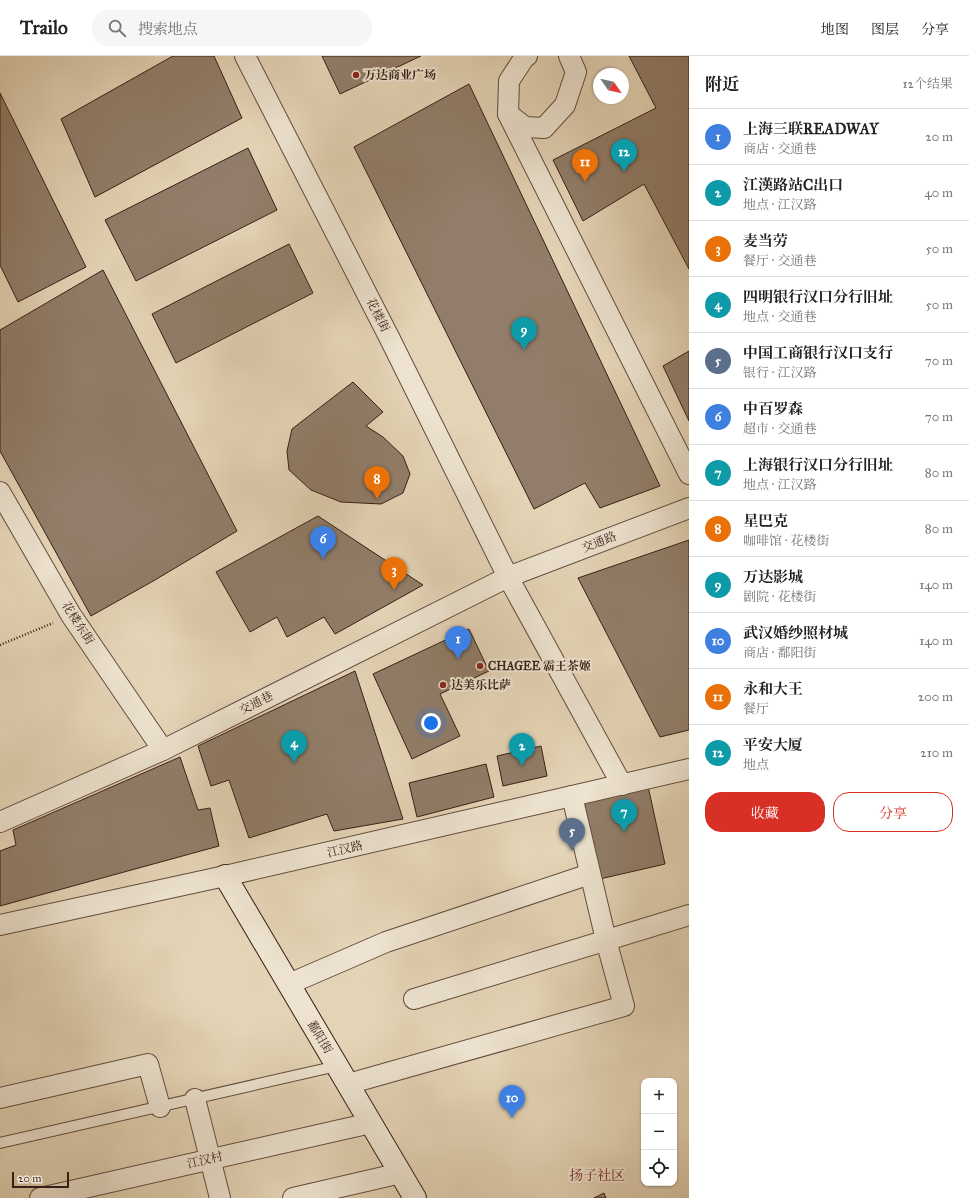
<!DOCTYPE html>
<html lang="zh">
<meta charset="utf-8">
<style>
body{margin:0;font-family:"IM FELL Great Primer","Noto Serif SC",serif;background:#f6f6f6;color:#222}
.controls{position:absolute;right:12px;bottom:12px;display:grid;overflow:hidden;border-radius:8px;box-shadow:0 1px 3px #0004}
.controls button{width:36px;height:36px;display:grid;place-items:center;padding:0;border:0;border-bottom:1px solid #e0e0e0;background:#fff;color:#222;font:20px sans-serif}
.compass{position:absolute;left:593px;top:12px;width:36px;height:36px;border-radius:50%;background:#fff;box-shadow:0 1px 3px #0004;rotate:124deg}
.scale{position:absolute;left:12px;bottom:10px;width:57px;box-sizing:border-box;padding-left:4px;border:2px solid #381e15;border-top:0;font-size:11px;line-height:14px;white-space:nowrap;color:#381e15;-webkit-text-stroke:3px #ede3d0;paint-order:stroke}
.you{position:absolute;left:431px;top:667px;width:14px;height:14px;margin:-10px;border:3px solid #fff;border-radius:50%;background:#1a73e8;box-shadow:0 0 0 6px #1a73e833}
.badge{display:grid;place-items:center;width:26px;height:26px;border-radius:50%;background:#d93025;color:#fff;font-size:13px;font-weight:700}
.pin{position:absolute;translate:-50% -33px;filter:drop-shadow(0 1px 2px #0008)}
.pin::after{content:'';position:absolute;top:21px;width:14px;height:12px;background:inherit;clip-path:polygon(0 0,100% 0,50% 100%)}
.list{margin:0;padding:0;list-style:none}
h2{display:flex;justify-content:space-between;align-items:center;height:52px;margin:0;padding:0 16px;font-size:17px}
h2 small{font-size:13px;font-weight:400;color:#767676}
.list li{display:grid;grid-template-columns:26px 1fr auto;gap:12px;align-items:center;box-sizing:border-box;height:56px;padding:0 16px;border-top:1px solid #e0e0e0}
.list b{display:block;font-size:15px;white-space:nowrap}
.list p{margin:0;font-size:13px;white-space:nowrap;color:#767676}
.list em{font-size:13px;font-style:normal;color:#767676}
.actions{display:flex;gap:8px;padding:12px 16px}
.actions a{flex:1;padding:9px 0;border:1px solid #d93025;border-radius:16px;text-align:center;font-size:14px;color:#d93025}
.actions .main{background:#d93025;color:#fff}
.icon{flex:none;width:22px;height:22px;fill:none;stroke:currentColor;stroke-width:2;stroke-linecap:round;stroke-linejoin:round}
.map{position:relative;flex:none;width:689px;height:1142px;overflow:hidden}
header{display:flex;align-items:center;gap:24px;box-sizing:border-box;height:56px;padding:0 20px;background:#fff;border-bottom:1px solid #e0e0e0}
header strong{font-size:19px}
nav{display:flex;gap:22px;margin-inline-start:auto;font-size:14px}
.search{width:280px;height:36px;background:#f6f6f6;display:flex;align-items:center;gap:10px;box-sizing:border-box;padding:0 14px;border-radius:16px;color:#767676;font-size:15px}
main{display:flex}
aside{flex:1;background:#fff}
.map>svg:first-child{display:block}
</style>
<header>
<strong>Trailo</strong>
<div class="search"><svg class="icon" aria-label="search" viewBox="0 0 24 24"><circle cx="10" cy="10" r="6"/><path d="M15 15l6 6"/></svg>搜索地点</div>
<nav><a>地图</a><a>图层</a><a>分享</a></nav>
</header>
<main>
<div class="map">
<svg width="689" height="1142" viewBox="0 0 689 1142">
<rect width="100%" height="100%" fill="#e4d4b6"/>
<filter id="stains"><feTurbulence type="fractalNoise" baseFrequency=".005" numOctaves="4"/><feColorMatrix values="0 0 0 0 .2 0 0 0 0 .09 0 0 0 0 .02 0 0 0 .5 -.17"/></filter>
<radialGradient id="worn" r=".72"><stop offset=".6" stop-color="#630" stop-opacity="0"/><stop offset="1" stop-color="#630" stop-opacity=".3"/></radialGradient>
<!-- building -->
<g fill="#917d69" stroke="#381e15">
<polygon points="173,0 214,0 242,62 95,141 61,63"/>
<polygon points="322,0 421,0 340,38"/>
<polygon points="629,0 689,0 689,213 644,128 583,165 553,104 656,52"/>
<polygon points="469,28 660,430 600,452 585,427 534,453 354,91"/>
<polygon points="0,37 86,211 18,246 0,209"/>
<polygon points="248,92 277,154 136,225 105,164"/>
<polygon points="289,188 313,237 176,307 152,258"/>
<polygon points="103,214 237,475 155,524 91,560 0,395 0,274"/>
<polygon points="689,295 689,365 663,310"/>
<polygon points="353,326 383,356 366,370 383,381 403,400 410,418 403,437 381,448 341,446 311,434 289,414 287,395 292,373"/>
<polygon points="318,460 423,529 335,578 324,561 287,581 277,561 250,576 216,516"/>
<polygon points="689,484 689,674 660,681 578,522"/>
<polygon points="469,573 489,615 440,638 460,680 412,703 373,618"/>
<polygon points="355,615 403,763 334,775 327,758 249,782 229,724 211,730 198,690"/>
<polygon points="541,690 547,720 503,730 497,700"/>
<polygon points="180,701 198,754 210,752 219,790 0,850 0,795 16,789 13,774"/>
<polygon points="486,708 494,741 417,761 409,727"/>
<polygon points="648,730 665,808 600,823 583,745"/>
<polygon points="604,1137 606,1142 594,1142"/>
</g>
<g fill="none" stroke-linecap="round" stroke-linejoin="round">
<defs>
<polyline id="lane" points="0,1087 337,1010"/>
<g id="street">
<polyline points="245,0 390,283 508,521 622,729"/>
<polyline points="527,0 524,2 509,25 508,58 525,71 544,72 565,49 576,16 569,0"/>
<polyline points="508,58 689,418"/>
<polyline points="0,436 71,559 163,694"/>
<polyline points="0,766 163,694 508,521 689,452"/>
<polyline points="0,869 225,820 689,713"/>
<polyline points="289,928 386,886 590,818"/>
<polyline points="414,943 689,859"/>
<polyline points="348,1028 624,950 606,884 572,740"/>
<polyline points="0,1042 148,1008 160,1051"/>
<polyline points="195,1043 220,1142"/>
<polyline points="40,1142 371,1067"/>
<polyline points="293,1142 401,1117"/>
</g>
<polyline id="secondary" points="225,820 415,1142"/>
</defs>
<!-- lane casing -->
<use href="#lane" stroke="#634c3d" stroke-width="12"/>
<!-- street casing -->
<use href="#street" stroke="#634c3d" stroke-width="22"/>
<!-- secondary casing -->
<use href="#secondary" stroke="#381e15" stroke-width="24"/>
<!-- path -->
<polyline stroke="#381e15" stroke-width="2.5" stroke-dasharray="1 2" stroke-linecap="butt" points="0,589 53,567"/>
<!-- lane -->
<use href="#lane" stroke="#ede3d0" stroke-width="10"/>
<!-- street -->
<use href="#street" stroke="#ede3d0" stroke-width="20"/>
<!-- secondary -->
<use href="#secondary" stroke="#ede3d0" stroke-width="22"/>
</g>
<!-- markers -->
<g fill="#8f2418" stroke="#ede3d0" stroke-width="1.5">
<circle cx="356" cy="19" r="4"/>
<circle cx="480" cy="610" r="4"/>
<circle cx="443" cy="629" r="4"/>
</g>
<g text-anchor="middle" dominant-baseline="central" stroke-width="4" stroke-linejoin="round" paint-order="stroke">
<!-- poi labels -->
<g font-size="12" font-weight="bold" fill="#381e15" stroke="#ede3d0" text-anchor="start">
<text x="364" y="19">万达商业广场</text>
<text x="488" y="610">CHAGEE 霸王茶姬</text>
<text x="451" y="629">达美乐比萨</text>
</g>
<!-- street labels -->
<g font-size="12" fill="#381e15" stroke="#ede3d0">
<text transform="translate(378 259) rotate(63)">花楼街</text>
<text transform="translate(599 486) rotate(-21)">交通路</text>
<text transform="translate(78 567) rotate(57)">花楼东街</text>
<text transform="translate(256 647) rotate(-27)">交通巷</text>
<text transform="translate(345 793) rotate(-13)">江汉路</text>
<text transform="translate(320 981) rotate(59)">鄱阳街</text>
<text transform="translate(205 1104) rotate(-13)">江汉村</text>
</g>
<!-- quarter labels -->
<g font-size="14" fill="#7a1f14" stroke="#ede3d0">
<text x="597" y="1119">扬子社区</text>
</g>
</g>
<rect width="100%" height="100%" filter="url(#stains)"/>
<rect width="100%" height="100%" fill="url(#worn)"/>
</svg>
<div class="controls">
<button>+</button>
<button>−</button>
<button><svg class="icon" aria-label="locate" viewBox="0 0 24 24"><circle cx="12" cy="12" r="6"/><path d="M12 2v4M12 18v4M2 12h4M18 12h4"/></svg></button>
</div>
<svg class="compass" viewBox="-18 -18 36 36"><path d="M0-13l5 13h-10z" fill="#e53935"/><path d="M0 13l5-13h-10z" fill="#767676"/></svg>
<div class="scale">20 m</div>
<div class="you"></div>
<div class="pin badge" style="left:458px;top:603px;background:#3f7fe0">1</div>
<div class="pin badge" style="left:522px;top:710px;background:#0f9aa8">2</div>
<div class="pin badge" style="left:394px;top:534px;background:#e8710a">3</div>
<div class="pin badge" style="left:294px;top:707px;background:#0f9aa8">4</div>
<div class="pin badge" style="left:572px;top:795px;background:#5c6f8a">5</div>
<div class="pin badge" style="left:323px;top:503px;background:#3f7fe0">6</div>
<div class="pin badge" style="left:624px;top:776px;background:#0f9aa8">7</div>
<div class="pin badge" style="left:377px;top:443px;background:#e8710a">8</div>
<div class="pin badge" style="left:524px;top:294px;background:#0f9aa8">9</div>
<div class="pin badge" style="left:512px;top:1062px;background:#3f7fe0">10</div>
<div class="pin badge" style="left:585px;top:126px;background:#e8710a">11</div>
<div class="pin badge" style="left:624px;top:116px;background:#0f9aa8">12</div>
</div>
<aside>
<h2>附近<small>12个结果</small></h2>
<ul class="list">
<li><span class="badge" style="background:#3f7fe0">1</span><div><b>上海三联READWAY</b><p>商店 · 交通巷</p></div><em>20 m</em></li>
<li><span class="badge" style="background:#0f9aa8">2</span><div><b>江漢路站C出口</b><p>地点 · 江汉路</p></div><em>40 m</em></li>
<li><span class="badge" style="background:#e8710a">3</span><div><b>麦当劳</b><p>餐厅 · 交通巷</p></div><em>50 m</em></li>
<li><span class="badge" style="background:#0f9aa8">4</span><div><b>四明银行汉口分行旧址</b><p>地点 · 交通巷</p></div><em>50 m</em></li>
<li><span class="badge" style="background:#5c6f8a">5</span><div><b>中国工商银行汉口支行</b><p>银行 · 江汉路</p></div><em>70 m</em></li>
<li><span class="badge" style="background:#3f7fe0">6</span><div><b>中百罗森</b><p>超市 · 交通巷</p></div><em>70 m</em></li>
<li><span class="badge" style="background:#0f9aa8">7</span><div><b>上海银行汉口分行旧址</b><p>地点 · 江汉路</p></div><em>80 m</em></li>
<li><span class="badge" style="background:#e8710a">8</span><div><b>星巴克</b><p>咖啡馆 · 花楼街</p></div><em>80 m</em></li>
<li><span class="badge" style="background:#0f9aa8">9</span><div><b>万达影城</b><p>剧院 · 花楼街</p></div><em>140 m</em></li>
<li><span class="badge" style="background:#3f7fe0">10</span><div><b>武汉婚纱照材城</b><p>商店 · 鄱阳街</p></div><em>140 m</em></li>
<li><span class="badge" style="background:#e8710a">11</span><div><b>永和大王</b><p>餐厅</p></div><em>200 m</em></li>
<li><span class="badge" style="background:#0f9aa8">12</span><div><b>平安大厦</b><p>地点</p></div><em>210 m</em></li>
</ul>
<div class="actions"><a class="main">收藏</a><a>分享</a></div>
</aside>
</main>
